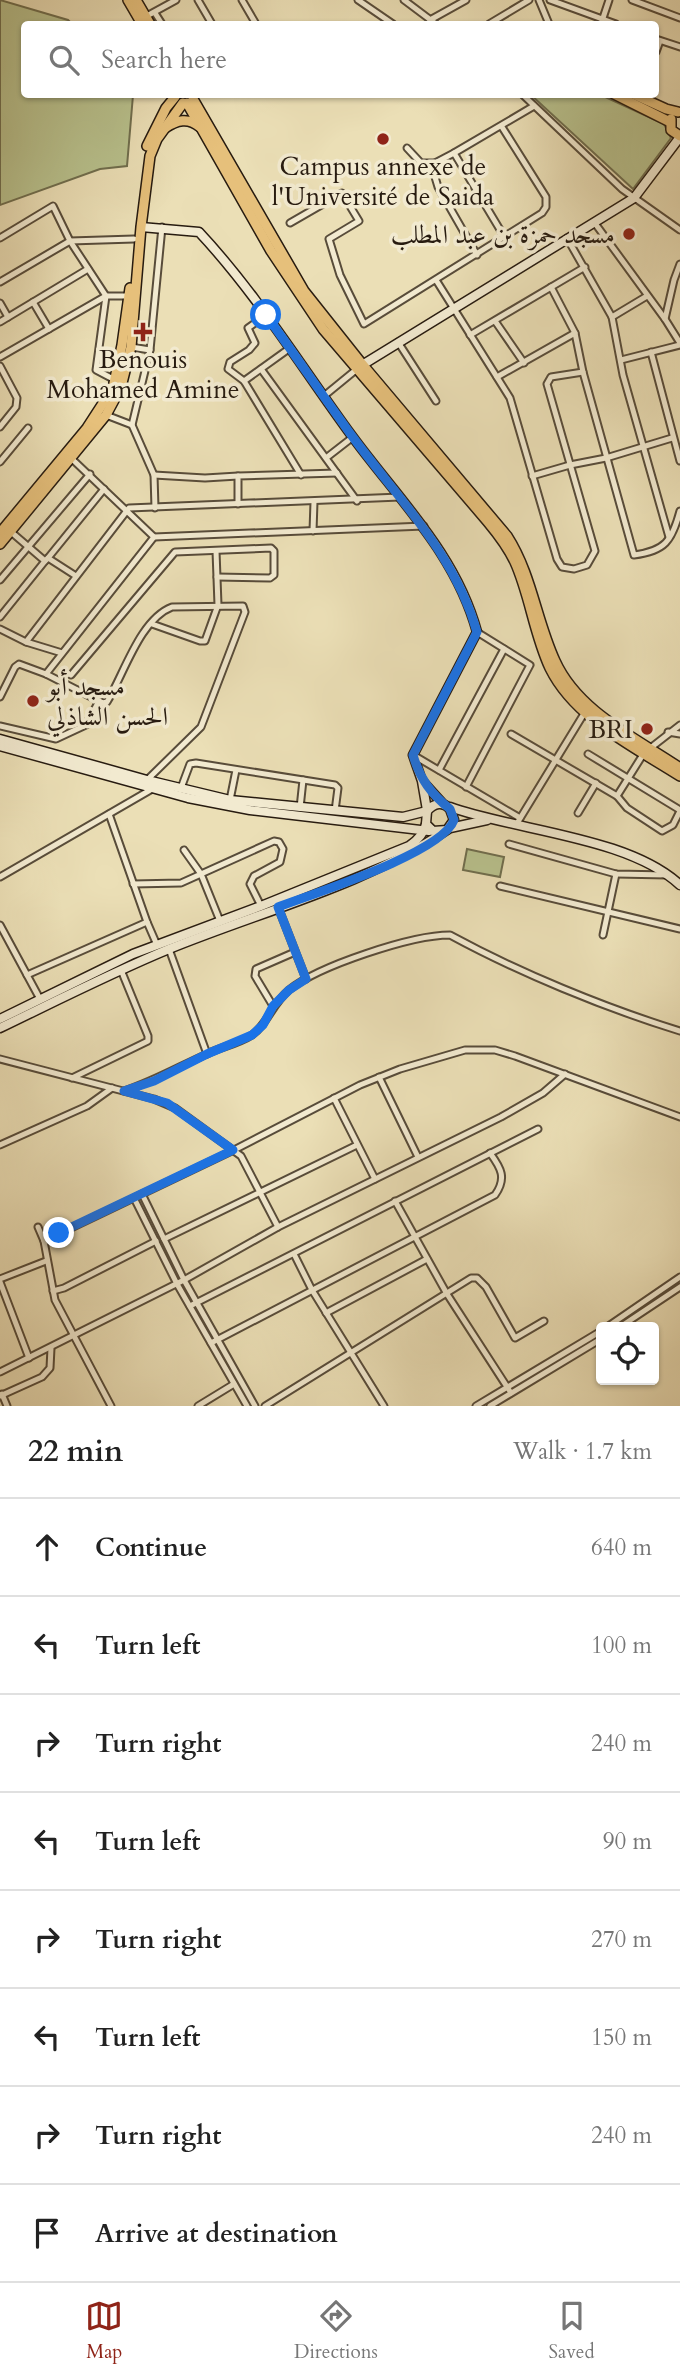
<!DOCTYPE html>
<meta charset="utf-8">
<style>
body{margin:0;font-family:Cardo,Amiri,serif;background:#f6f6f6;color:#222}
.controls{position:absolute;right:21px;bottom:21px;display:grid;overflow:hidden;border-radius:7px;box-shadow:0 2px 5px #0004}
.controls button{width:63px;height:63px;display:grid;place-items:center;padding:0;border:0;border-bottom:2px solid #e0e0e0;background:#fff;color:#222;font:35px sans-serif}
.stop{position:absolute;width:21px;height:21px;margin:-16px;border:5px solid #1a73e8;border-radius:50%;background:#fff}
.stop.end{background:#1a73e8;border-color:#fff;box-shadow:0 2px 7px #0008}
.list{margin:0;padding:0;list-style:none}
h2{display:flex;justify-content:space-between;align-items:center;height:91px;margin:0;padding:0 28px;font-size:30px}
h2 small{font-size:23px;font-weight:400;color:#767676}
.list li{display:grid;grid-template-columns:46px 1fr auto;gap:21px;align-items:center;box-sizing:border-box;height:98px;padding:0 28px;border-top:2px solid #e0e0e0}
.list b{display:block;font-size:26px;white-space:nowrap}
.list em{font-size:23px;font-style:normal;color:#767676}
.icon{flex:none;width:38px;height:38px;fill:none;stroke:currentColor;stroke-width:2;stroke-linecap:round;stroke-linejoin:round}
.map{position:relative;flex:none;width:680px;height:1406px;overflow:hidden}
.search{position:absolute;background:#fff;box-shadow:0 2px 5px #0004;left:21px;right:21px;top:21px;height:77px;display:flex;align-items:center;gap:18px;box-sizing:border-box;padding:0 24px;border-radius:7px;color:#767676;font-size:26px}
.sheet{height:875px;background:#fff}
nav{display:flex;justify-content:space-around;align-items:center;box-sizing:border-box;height:98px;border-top:2px solid #e0e0e0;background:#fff;font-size:19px;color:#767676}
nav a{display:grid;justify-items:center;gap:4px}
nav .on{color:#8f2418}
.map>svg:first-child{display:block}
</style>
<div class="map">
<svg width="680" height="1406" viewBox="0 0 680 1406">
<rect width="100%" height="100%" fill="#ebdfb6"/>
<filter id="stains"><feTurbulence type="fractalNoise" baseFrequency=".00286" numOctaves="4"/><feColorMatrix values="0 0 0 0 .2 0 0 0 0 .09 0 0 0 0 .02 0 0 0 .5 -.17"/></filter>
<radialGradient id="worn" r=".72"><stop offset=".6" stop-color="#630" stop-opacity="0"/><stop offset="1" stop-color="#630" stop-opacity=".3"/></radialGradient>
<!-- green -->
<g fill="#b8c18d" stroke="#706e4e" stroke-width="2">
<polygon points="0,0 68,20 72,24 24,24 24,94 133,95 127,166 100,169 0,205"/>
<polygon points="531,95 601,95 664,124 671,138 633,189"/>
<polygon points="467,849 504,857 500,877 463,870"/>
</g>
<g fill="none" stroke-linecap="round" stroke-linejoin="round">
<defs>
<g id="street">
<polyline points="198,0 212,24"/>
<polyline points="242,0 256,24"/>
<polyline points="358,0 393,24"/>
<polyline points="404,0 436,24"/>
<polyline points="539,0 549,24"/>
<polyline points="550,0 616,24"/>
<polyline points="632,0 680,18"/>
<polyline points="155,13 162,24"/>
<polyline points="145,17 176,0"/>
<polyline points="430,20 466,0"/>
<polyline points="489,24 529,0"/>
<polyline points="601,24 609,0"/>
<polyline points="656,39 680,47"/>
<polyline points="656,52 660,41"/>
<polyline points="522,94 622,189 680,230"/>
<polyline points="407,148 421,163 435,163 454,153"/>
<polyline points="435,163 435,177 438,187 477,255"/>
<polyline points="594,222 665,319 680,343"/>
<polyline points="290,223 342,193 359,221 329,239 340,275 364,324 542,213 546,207 546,197 502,127"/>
<polyline points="0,238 53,206 70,241 106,296 96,370 115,380"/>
<polyline points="505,238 454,153 534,106"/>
<polyline points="567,238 612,317"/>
<polyline points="436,280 510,398 557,559 562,567 574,569 587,565 595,551 547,384 551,377 583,372"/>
<polyline points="0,282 70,241 134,239"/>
<polyline points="551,287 575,333"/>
<polyline points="647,296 612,317 623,375 669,537"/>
<polyline points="33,302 49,329"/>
<polyline points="0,303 8,317"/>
<polyline points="266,315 248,328 255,343 249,350 230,362 228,369 244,381 301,475"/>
<polyline points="665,319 674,280 680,264"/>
<polyline points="495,321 524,363"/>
<polyline points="0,322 88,269"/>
<polyline points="470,335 585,267"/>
<polyline points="398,342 436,401"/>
<polyline points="131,347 150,350"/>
<polyline points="651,352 680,461"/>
<polyline points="0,357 106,296 129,296"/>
<polyline points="621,360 680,345"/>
<polyline points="0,366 17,398 16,407 0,427"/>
<polyline points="261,369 357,501"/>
<path d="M497,377L575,333L583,372L634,555C665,551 672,541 680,511"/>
<polyline points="244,381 290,348"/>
<polyline points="324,396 357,369"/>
<polyline points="106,415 132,425"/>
<polyline points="71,458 154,537 424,526"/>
<polyline points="326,458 353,437"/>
<polyline points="0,462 28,428"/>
<polyline points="154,475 205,478 238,476"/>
<polyline points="532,476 570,465 606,458 672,438"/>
<polyline points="238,504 238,476 337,473"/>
<polyline points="155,508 154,475 132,425 150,350 162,227"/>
<polyline points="10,531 45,561 48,558 76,576"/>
<polyline points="313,531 314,502"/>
<polyline points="48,558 104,489"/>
<polyline points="0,580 90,474"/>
<polyline points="0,617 45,561"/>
<polyline points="152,624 200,641 205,641 218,605 216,551"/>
<polyline points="0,629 26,642"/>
<polyline points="62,653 26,642 129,508 400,497"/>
<polyline points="46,674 154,537"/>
<polyline points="71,675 175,552 271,548 274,551 274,575 270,578 217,577"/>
<polyline points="0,697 15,667 19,664 46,674 99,701 86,725 56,739 0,726"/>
<path d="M99,701L103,703L107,702C124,674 140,619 172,607L243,606L245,612L201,727L147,780"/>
<polyline points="668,732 680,734"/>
<polyline points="511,734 617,796 644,753 680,725"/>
<polyline points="588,754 680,810"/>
<polyline points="413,755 520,818"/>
<polyline points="439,770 504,649"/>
<polyline points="466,787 530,665 477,632"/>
<polyline points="181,788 190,764 196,763 335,785 338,788 335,811"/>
<polyline points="617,796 627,808 662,831 673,825 680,811"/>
<polyline points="230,800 236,770"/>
<polyline points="300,808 303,780"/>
<polyline points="578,813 596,783"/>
<polyline points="109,814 147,922 157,945"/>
<polyline points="516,825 585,712"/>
<polyline points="509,844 616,874 667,875"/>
<polyline points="0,877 152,789"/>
<polyline points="133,884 181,883 201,874 184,850"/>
<polyline points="500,886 680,929"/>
<polyline points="278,907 306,979"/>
<polyline points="220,921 201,874 274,841 279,842 283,849 280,862 254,876 250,884 261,906"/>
<polyline points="0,925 40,999"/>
<polyline points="603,935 616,874"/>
<polyline points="169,949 207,1054"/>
<polyline points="27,975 147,922"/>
<polyline points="273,1006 255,976 256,969 295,952"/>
<polyline points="0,1059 154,1099 175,1108 241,1156 278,1227"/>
<polyline points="379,1077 418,1157"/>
<polyline points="72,1078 148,1041 148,1036 121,970"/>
<path d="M124,1091C154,1081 178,1067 207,1054C221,1047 238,1044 252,1035C266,1026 273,1003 289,990C318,966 412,935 450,935C518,972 605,1008 680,1031"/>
<polyline points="334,1098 375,1179"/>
<polyline points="0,1145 87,1106 112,1088"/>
<polyline points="142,1194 184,1280 255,1406"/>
<polyline points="134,1198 177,1284 247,1406"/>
<polyline points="395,1201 447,1294 511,1393"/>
<polyline points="38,1227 44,1241 55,1300 111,1406"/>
<polyline points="164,1239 357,1145"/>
<polyline points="44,1241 234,1150 360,1085 400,1069 465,1050 495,1050 515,1056 680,1117"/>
<polyline points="294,1254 312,1290 384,1406"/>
<polyline points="0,1279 46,1261"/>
<polyline points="0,1282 29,1358"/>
<polyline points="53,1291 64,1288 156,1241"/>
<polyline points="190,1306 538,1129"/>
<polyline points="326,1313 427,1259"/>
<polyline points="607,1327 680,1277"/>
<polyline points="620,1327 680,1287"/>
<path d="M211,1343L495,1195C507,1178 501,1168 490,1153"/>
<polyline points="0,1372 184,1280 278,1227 501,1117 543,1093 565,1074"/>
<polyline points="2,1394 7,1406"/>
<polyline points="0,1396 42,1377 50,1368 51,1348"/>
<polyline points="198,1406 234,1384"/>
<polyline points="265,1406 471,1278 477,1278 486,1287 515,1338 544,1321"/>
<polyline points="476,1406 601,1331"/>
<polyline points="490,1406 601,1339"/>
</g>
<g id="secondary">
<path d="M141,227L199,232C257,294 302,368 352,436C399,500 456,554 477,632L413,755L422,781L427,810"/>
<polyline points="359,367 634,198 680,137"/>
<polyline points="0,739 147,780 230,800 403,817 427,811"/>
<polyline points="0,746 188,798 250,810 429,831"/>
<polyline points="424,783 443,804"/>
<path d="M450,807C517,831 629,837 680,885"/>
<polyline points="450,828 487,820"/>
<path d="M0,1019L133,954L261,906L409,846C418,840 424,834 426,824"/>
<path d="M0,1028C56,1001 111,973 169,949C262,911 363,886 447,830L454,820L450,809C443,801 434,803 427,811L426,824L433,831L447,830"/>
</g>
<g id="primary">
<polyline points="128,0 142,24"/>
<polyline points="136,0 150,24"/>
<polyline points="614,94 670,122"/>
<polyline points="633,94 666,109 678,112"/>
<path d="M193,99L304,291L362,364L507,536C532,575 536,620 555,661C578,712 636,738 680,768"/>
<path d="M187,103L271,251L323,329L488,522C498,534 508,547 515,562C530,595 534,634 550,668C575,719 635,747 680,776"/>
<polyline points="671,119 671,130 680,136"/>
<path d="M165,128C177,120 188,117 200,127"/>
<polyline points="147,146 166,108 175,97"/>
<polyline points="0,533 87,428 113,388 122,345 130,288"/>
<polyline points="0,544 106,415 121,387 131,347 141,227 150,156 157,139 183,103"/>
</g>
</defs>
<!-- street casing -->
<use href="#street" stroke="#584c3a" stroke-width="9"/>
<!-- secondary casing -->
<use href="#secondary" stroke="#271b10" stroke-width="11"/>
<!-- primary casing -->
<use href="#primary" stroke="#271b10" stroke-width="12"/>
<!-- street -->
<use href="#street" stroke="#f2ead0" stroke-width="5"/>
<!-- secondary -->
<use href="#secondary" stroke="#f2ead0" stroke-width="8"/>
<!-- primary -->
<use href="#primary" stroke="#e6c07b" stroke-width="9"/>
</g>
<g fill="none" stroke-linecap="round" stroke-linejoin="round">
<!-- route -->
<path stroke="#1a73e8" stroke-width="9" d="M59,1233L233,1150L167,1103L124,1091L154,1081L207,1054L252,1035L263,1025L273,1006L289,990L306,979L278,907C312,894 442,853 454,820L450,809C431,794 420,779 413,755L477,632C455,554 399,500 352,436C323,396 295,355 266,315"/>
</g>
<!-- markers -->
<g fill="#8f2418" stroke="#f2ead0" stroke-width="2.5">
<circle cx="383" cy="139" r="7"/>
<circle cx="629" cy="234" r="7"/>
<path d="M139.5 321.5h7v7h7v7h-7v7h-7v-7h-7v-7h7z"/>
<circle cx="33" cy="701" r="7"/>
<circle cx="647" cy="729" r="7"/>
</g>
<g text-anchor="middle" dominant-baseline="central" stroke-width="7" stroke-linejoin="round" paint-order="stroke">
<!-- poi labels -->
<g font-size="26" fill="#271b10" stroke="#f2ead0">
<text x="383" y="166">Campus annexe de<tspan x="383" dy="30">l'Université de Saida</tspan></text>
<text x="615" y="234" text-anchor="end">مسجد حمزة بن عبد المطلب</text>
<text x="143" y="359">Benouis<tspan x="143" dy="30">Mohamed Amine</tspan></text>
<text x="47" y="686" text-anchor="start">مسجد أبو<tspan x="47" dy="30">الحسن الشاذلي</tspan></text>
<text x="633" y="729" text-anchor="end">BRI</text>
</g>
</g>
<rect width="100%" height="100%" filter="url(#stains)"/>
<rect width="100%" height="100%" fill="url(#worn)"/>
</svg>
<div class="controls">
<button><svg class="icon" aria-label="locate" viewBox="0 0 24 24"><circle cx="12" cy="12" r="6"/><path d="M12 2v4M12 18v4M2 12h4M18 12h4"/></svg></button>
</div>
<div class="stop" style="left:266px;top:315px"></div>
<div class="stop end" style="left:59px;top:1233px"></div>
<div class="search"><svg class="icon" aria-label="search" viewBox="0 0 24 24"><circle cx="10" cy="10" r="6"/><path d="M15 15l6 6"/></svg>Search here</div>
</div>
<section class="sheet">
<h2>22 min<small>Walk · 1.7 km</small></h2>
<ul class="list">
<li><svg class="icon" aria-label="ahead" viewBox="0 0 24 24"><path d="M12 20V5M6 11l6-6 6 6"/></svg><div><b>Continue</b></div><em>640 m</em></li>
<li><svg class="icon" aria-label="left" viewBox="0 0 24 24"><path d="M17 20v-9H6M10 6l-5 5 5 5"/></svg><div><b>Turn left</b></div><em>100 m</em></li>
<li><svg class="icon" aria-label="right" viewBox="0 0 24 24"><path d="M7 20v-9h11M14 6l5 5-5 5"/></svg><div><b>Turn right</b></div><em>240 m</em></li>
<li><svg class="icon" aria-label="left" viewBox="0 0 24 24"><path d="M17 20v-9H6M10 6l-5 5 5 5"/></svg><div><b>Turn left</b></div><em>90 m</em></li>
<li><svg class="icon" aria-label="right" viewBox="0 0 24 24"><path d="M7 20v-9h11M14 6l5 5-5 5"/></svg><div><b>Turn right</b></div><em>270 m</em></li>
<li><svg class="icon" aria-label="left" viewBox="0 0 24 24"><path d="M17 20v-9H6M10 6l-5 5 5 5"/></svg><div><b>Turn left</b></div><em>150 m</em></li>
<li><svg class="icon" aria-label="right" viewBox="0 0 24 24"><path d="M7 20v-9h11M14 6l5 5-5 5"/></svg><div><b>Turn right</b></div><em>240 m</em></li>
<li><svg class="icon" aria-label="arrive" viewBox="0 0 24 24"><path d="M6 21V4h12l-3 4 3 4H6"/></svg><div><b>Arrive at destination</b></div></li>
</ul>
</section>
<nav>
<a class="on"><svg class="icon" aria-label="map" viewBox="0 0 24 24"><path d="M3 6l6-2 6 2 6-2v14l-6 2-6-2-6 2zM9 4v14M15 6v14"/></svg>Map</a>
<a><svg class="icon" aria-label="directions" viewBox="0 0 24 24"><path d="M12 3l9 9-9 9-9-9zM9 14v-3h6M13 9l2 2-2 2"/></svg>Directions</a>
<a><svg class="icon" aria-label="saved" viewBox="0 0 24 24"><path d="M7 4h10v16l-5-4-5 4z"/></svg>Saved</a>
</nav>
